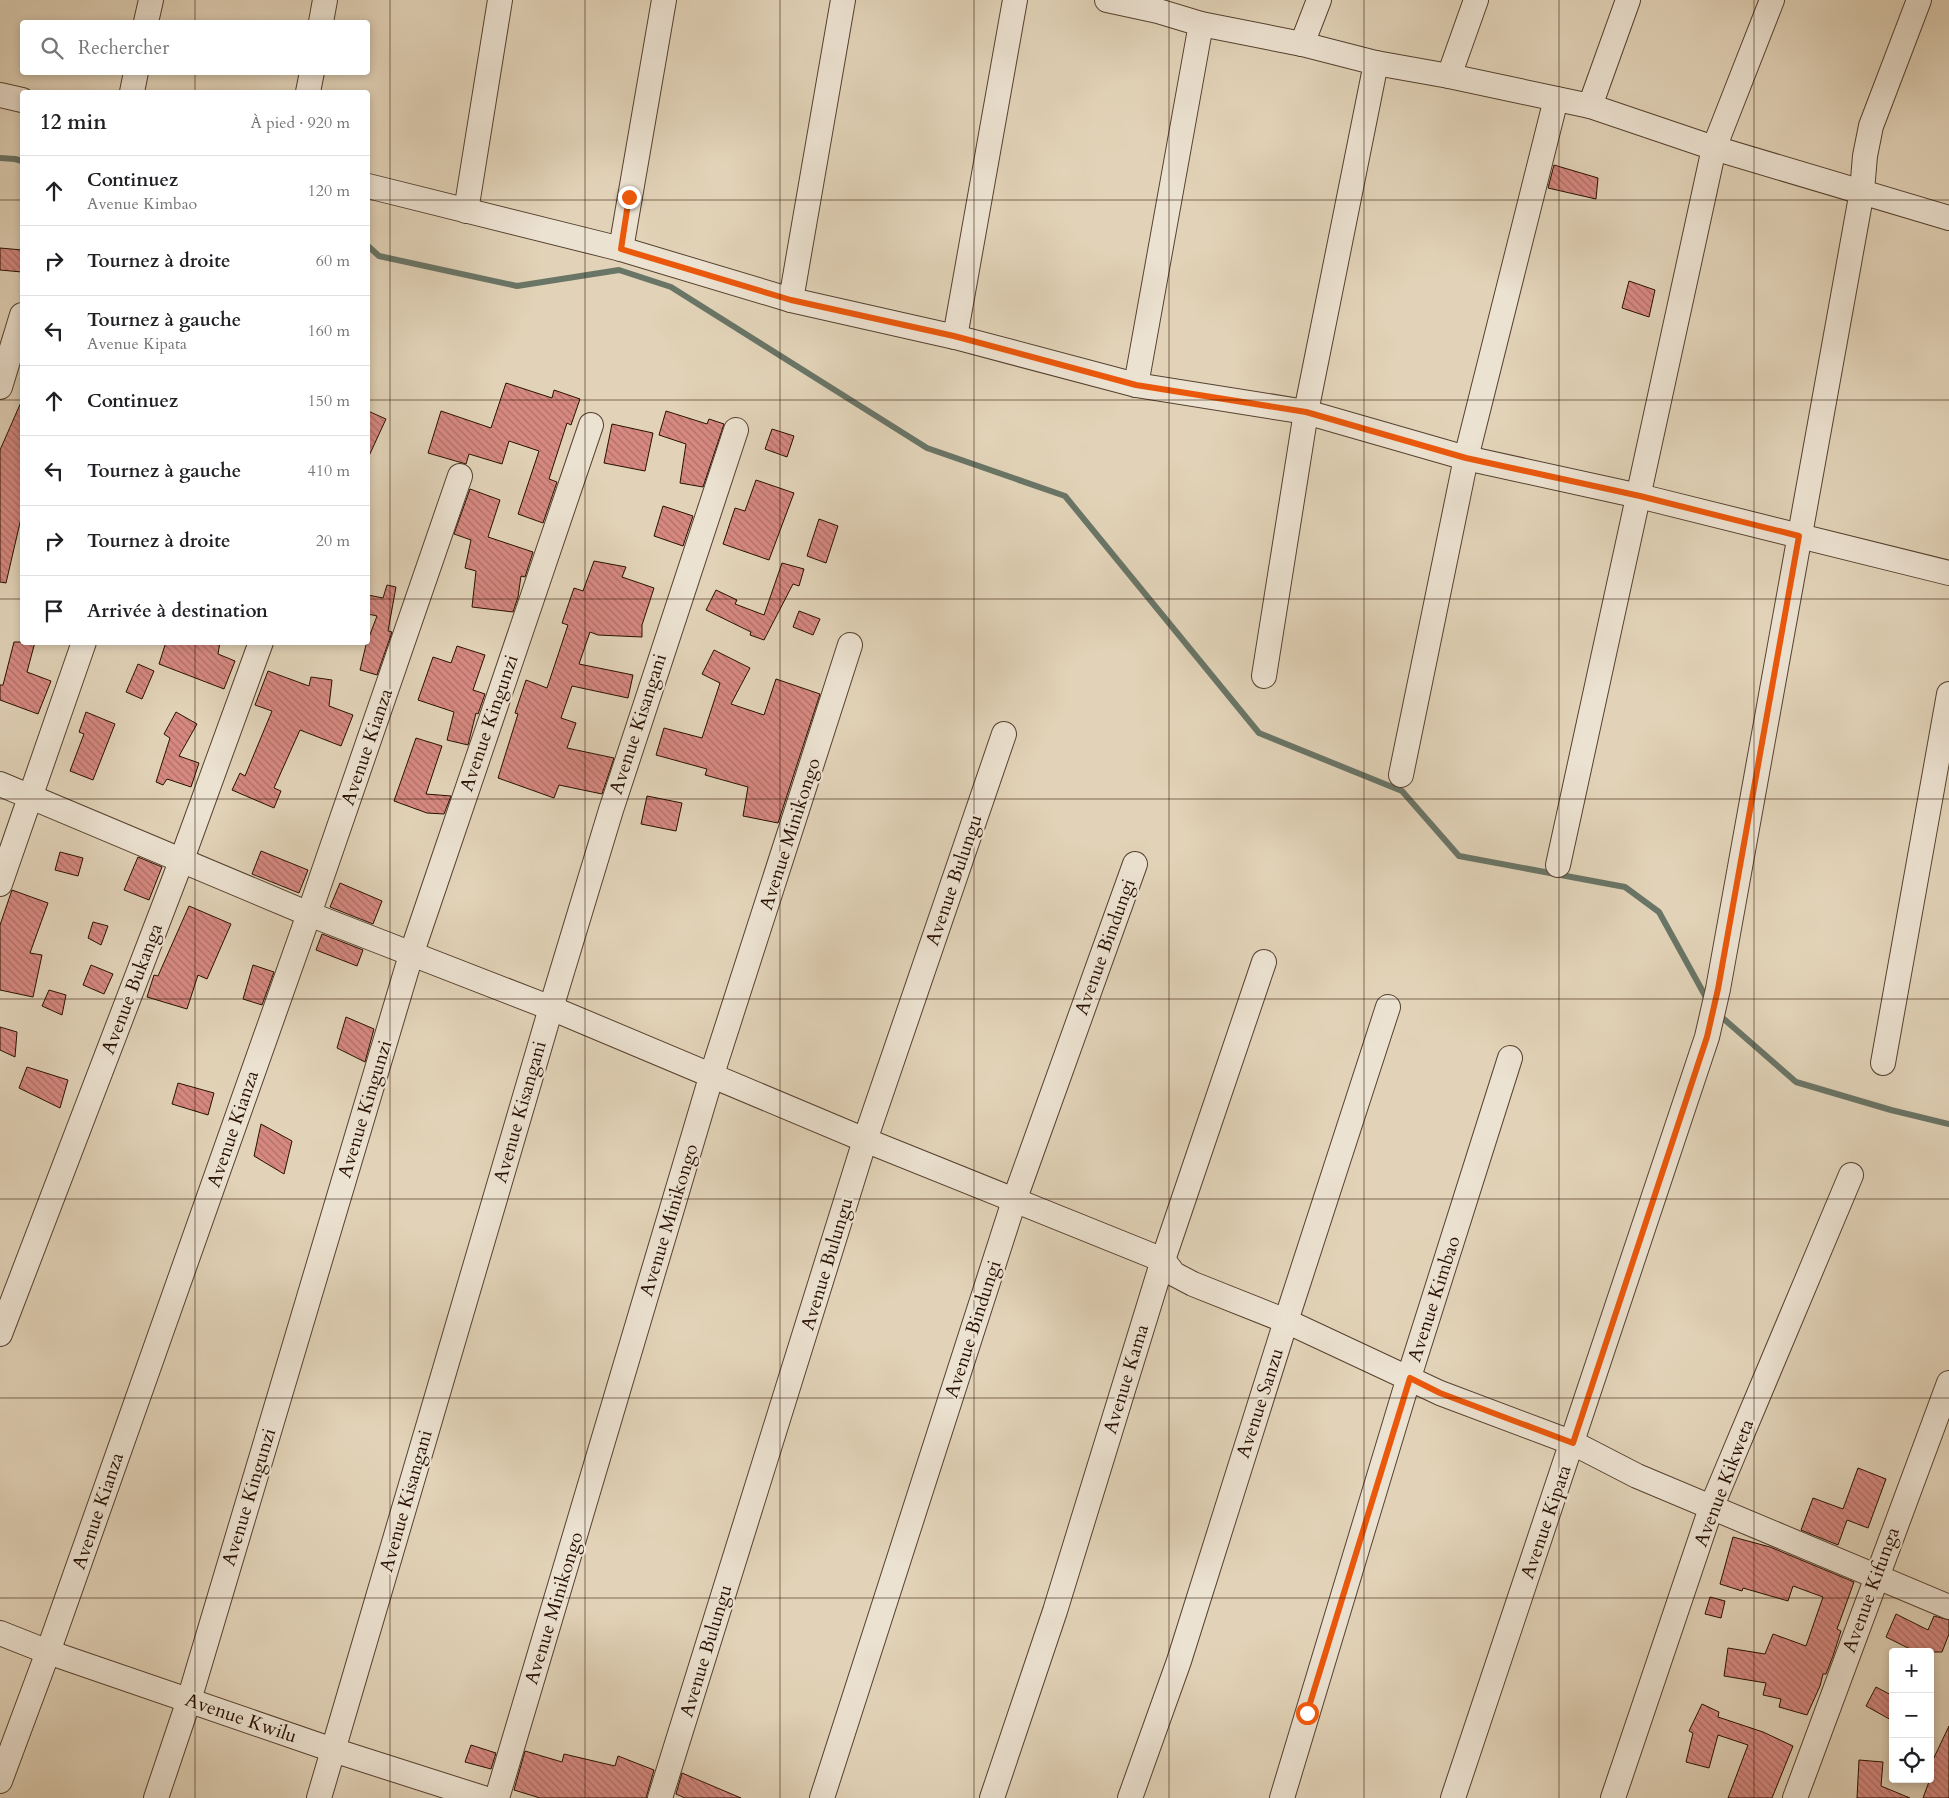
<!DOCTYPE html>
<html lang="fr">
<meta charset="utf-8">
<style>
body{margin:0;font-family:Cardo,serif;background:#f2f2f2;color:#202124}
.controls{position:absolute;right:15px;bottom:15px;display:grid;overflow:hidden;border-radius:5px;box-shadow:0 2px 8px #0003}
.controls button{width:45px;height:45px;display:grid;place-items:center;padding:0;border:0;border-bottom:1px solid #e0e0e0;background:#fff;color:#202124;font:25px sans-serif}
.stop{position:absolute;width:15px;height:15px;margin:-11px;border:4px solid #ea580c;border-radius:50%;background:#fff}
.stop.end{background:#ea580c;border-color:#fff;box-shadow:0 1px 5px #0008}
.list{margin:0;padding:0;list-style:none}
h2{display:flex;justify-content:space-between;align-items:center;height:65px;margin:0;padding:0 20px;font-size:21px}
h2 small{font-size:16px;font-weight:400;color:#757577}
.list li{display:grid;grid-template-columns:32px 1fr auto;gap:15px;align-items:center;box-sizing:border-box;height:70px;padding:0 20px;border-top:1px solid #e0e0e0}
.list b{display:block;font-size:19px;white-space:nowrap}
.list p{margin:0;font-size:16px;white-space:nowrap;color:#757577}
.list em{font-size:16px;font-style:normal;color:#757577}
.icon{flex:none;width:28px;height:28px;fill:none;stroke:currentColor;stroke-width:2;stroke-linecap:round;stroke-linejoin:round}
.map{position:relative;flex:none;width:1949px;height:1798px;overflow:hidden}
.search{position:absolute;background:#fff;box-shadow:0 2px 8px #0003;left:20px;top:20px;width:350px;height:55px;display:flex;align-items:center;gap:12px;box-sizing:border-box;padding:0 18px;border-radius:5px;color:#757577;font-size:19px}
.panel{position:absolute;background:#fff;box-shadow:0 2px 8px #0003;left:20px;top:90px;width:350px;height:555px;border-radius:5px}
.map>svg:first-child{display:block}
</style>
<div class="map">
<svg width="1949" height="1798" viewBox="0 0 1949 1798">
<defs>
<pattern id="building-back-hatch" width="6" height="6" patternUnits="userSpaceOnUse" patternTransform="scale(1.25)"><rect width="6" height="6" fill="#d78981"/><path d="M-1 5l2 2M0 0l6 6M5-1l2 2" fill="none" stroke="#ae6f67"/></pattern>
</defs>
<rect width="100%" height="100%" fill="#e2d3b8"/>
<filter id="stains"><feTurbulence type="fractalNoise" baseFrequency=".004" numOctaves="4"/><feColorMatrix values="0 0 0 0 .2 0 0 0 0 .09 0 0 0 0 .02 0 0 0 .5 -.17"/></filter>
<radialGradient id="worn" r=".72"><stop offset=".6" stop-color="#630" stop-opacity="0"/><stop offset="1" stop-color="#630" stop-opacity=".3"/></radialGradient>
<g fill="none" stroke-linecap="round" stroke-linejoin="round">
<!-- stream -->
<g stroke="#697566" stroke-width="6">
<polyline points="0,158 15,159 22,161"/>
<polyline points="368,246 379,256 517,286 619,270 671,287 927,448 1065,496 1259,733 1402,791 1459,856 1625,887 1659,912 1708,1001"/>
<polyline points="1717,1013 1796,1082 1891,1110 1949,1124"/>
</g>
</g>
<!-- building -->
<g fill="url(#building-back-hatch)" stroke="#281001">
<polygon points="1554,165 1598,178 1596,199 1548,188"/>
<polygon points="0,248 22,250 22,272 0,270"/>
<polygon points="1629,281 1655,290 1649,317 1622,308"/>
<polygon points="506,383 552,398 554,390 580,399 571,425 567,423 549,479 557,482 543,523 518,514 539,451 509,441 502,464 469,454 466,464 428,453 441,411 491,428"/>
<polygon points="22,400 22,514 6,583 0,582 0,450"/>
<polygon points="368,411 386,419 368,458"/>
<polygon points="666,411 707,424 709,419 724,424 703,487 680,483 686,444 659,435"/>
<polygon points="612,424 653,433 645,471 604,463"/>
<polygon points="772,429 794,436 787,457 765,449"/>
<polygon points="756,480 794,493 769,560 723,544 735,508 745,511"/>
<polygon points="470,489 500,500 488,537 533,552 525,577 521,576 518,597 513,612 472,607 476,571 465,568 471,540 454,534"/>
<polygon points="663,506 693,516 683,546 654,536"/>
<polygon points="819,519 838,526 826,563 807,556"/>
<polygon points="594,561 626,567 622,577 654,588 642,625 642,637 598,635 590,632 579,664 633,675 628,698 572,686 561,718 576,723 567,748 614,758 602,794 559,785 554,798 498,778 518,714 515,713 526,680 547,688 568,625 562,623 574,588 583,591"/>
<polygon points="782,563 804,569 799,586 793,584 764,640 750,635 751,632 706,610 716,590 737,600 735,604 764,615"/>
<polygon points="387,585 396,587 388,631 392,632 377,675 360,670 366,645 377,616 368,614 368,595 383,598"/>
<polygon points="799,611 820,619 813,635 793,627"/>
<polygon points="14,642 35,642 27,672 51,681 38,714 0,700 0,685 3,685"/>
<polygon points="166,642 220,642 218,654 235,661 224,689 159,664"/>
<polygon points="457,646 485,655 473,690 485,694 478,714 476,713 468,745 447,740 454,712 418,700 433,657 451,663"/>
<polygon points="714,650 750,668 731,704 764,715 776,679 820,694 778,823 743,816 748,787 705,775 707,769 656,755 664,728 702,738 720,683 702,674"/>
<polygon points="138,664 154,671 142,699 126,692"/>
<polygon points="268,671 309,686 311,677 332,680 329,706 353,715 341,746 300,730 274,788 281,791 274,808 232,790 240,773 245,776 272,711 255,705"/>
<polygon points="86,712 115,724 93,780 70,771 84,734 79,732"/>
<polygon points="176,712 197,724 179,756 199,763 191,787 167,779 163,785 156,782 170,738 164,734"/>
<polygon points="416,738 442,746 426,794 451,796 444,814 427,813 394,801"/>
<polygon points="647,796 682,803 676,831 641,824"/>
<polygon points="261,851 308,870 299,893 252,874"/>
<polygon points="60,852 83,858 78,876 55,870"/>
<polygon points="138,857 162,867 149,900 124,890"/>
<polygon points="340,883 382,901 373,924 330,907"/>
<polygon points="12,890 48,903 30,953 42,955 33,997 0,990 0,925"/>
<polygon points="189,906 231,924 207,979 198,975 187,1009 147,997 154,975 158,976"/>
<polygon points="93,922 108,926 101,945 88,938"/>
<polygon points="322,934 363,950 357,966 316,950"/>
<polygon points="91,965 113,974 104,994 83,985"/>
<polygon points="253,965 274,972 262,1005 243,999"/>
<polygon points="49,990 66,995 62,1015 42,1006"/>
<polygon points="346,1017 374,1029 365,1062 337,1048"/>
<polygon points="0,1027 17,1032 15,1057 0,1050"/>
<polygon points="27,1067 68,1080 60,1108 19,1088"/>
<polygon points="178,1083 214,1093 208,1115 172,1104"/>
<polygon points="261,1124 292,1141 284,1174 254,1156"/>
<polygon points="1858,1468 1886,1479 1868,1528 1847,1520 1838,1545 1801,1530 1813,1498 1843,1509"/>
<polygon points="1733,1537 1770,1547 1854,1582 1837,1629 1841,1631 1833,1656 1826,1674 1823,1674 1820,1686 1807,1715 1779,1707 1781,1699 1763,1695 1766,1683 1724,1676 1728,1648 1765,1654 1773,1634 1806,1646 1823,1597 1793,1586 1788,1601 1743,1588 1742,1591 1720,1584"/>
<polygon points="1710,1597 1725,1601 1721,1618 1705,1614"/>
<polygon points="1896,1614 1928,1630 1934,1616 1949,1620 1949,1634 1942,1652 1916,1652 1886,1637"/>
<polygon points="1876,1687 1893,1696 1893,1721 1866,1706"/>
<polygon points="1702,1704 1719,1712 1718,1717 1763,1732 1793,1746 1772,1798 1728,1798 1748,1745 1718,1735 1709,1768 1686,1762 1693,1733 1689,1731"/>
<polygon points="1949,1726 1949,1798 1923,1798 1930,1779 1930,1766"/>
<polygon points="471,1745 496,1753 491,1769 465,1762"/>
<polygon points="525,1751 562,1762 564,1754 615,1766 618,1756 654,1770 646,1798 540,1798 514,1790"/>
<polygon points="1859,1760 1883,1762 1881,1786 1910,1798 1857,1798"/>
<polygon points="682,1773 741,1798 685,1798 676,1794"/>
</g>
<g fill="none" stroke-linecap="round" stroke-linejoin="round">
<defs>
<g id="street">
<polyline points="1107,0 1158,11 1201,24 1302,44 1376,63 1449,76 1590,106 1714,148 1949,218"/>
<polyline points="146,22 151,0"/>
<polyline points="321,22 325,0"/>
<polyline points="1302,44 1319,0"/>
<polyline points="1449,76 1476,0"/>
<polyline points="132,92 136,72"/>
<polyline points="308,92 312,72"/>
<polyline points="0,95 22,100"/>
<polyline points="1590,106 1628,0"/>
<polyline points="368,186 621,249 791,300 955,337 1136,385 1306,412 1466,458 1639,496 1949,573"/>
<polyline points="466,211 500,0"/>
<polyline points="621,249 664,0"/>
<polyline points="791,300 843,0"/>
<polyline points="955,337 1015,0"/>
<polyline points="1136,385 1201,24"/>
<polyline points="0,387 22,315"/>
<polyline points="1264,676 1306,412 1376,63"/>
<polyline points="1401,775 1466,458 1556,99"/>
<polyline points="0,784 309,914 551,1008 865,1140 1163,1260 1174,1274 1193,1284 1286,1321 1440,1393 1573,1443 1637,1476 1949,1607"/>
<polyline points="1558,865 1714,148 1772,0"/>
<polyline points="0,884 84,642"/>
<polyline points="1883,1063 1949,694"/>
<polyline points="0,1334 182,859 261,642"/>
<polyline points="0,1633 48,1652 333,1750 483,1798"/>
<polyline points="0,1781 48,1652 309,914 460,476"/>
<polyline points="156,1798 189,1700 411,955 591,425"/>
<polyline points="319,1798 551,1008 611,810 736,430"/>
<polyline points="497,1798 712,1074 850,645"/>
<polyline points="660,1798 865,1140 1004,734"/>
<polyline points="822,1798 1014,1201 1135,864"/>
<polyline points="992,1798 1055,1611 1163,1260 1264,962"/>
<polyline points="1130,1798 1179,1661 1286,1321 1388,1007"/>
<polyline points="1282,1798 1409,1377 1510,1058"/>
<polyline points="1453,1798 1707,1037 1718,989 1862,191 1865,156 1871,126 1919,0"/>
<polyline points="1613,1798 1711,1508 1851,1175"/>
<polyline points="1795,1798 1949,1383"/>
</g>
</defs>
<!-- street casing -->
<use href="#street" stroke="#56412f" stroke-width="26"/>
<!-- street -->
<use href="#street" stroke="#ece2d1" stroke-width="24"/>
</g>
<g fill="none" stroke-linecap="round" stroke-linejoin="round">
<!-- route -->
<polyline stroke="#ea580c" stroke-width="6" points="629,197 621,249 791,300 954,336 1136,385 1306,412 1466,458 1640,496 1799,536 1718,989 1707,1037 1573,1443 1440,1393 1410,1378 1307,1713"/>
</g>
<!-- grid -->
<path fill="none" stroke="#281001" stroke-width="1" stroke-opacity="0.55" d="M195,0V22M390,0V1798M585,0V1798M780,0V1798M974,0V1798M1169,0V1798M1364,0V1798M1559,0V1798M1754,0V1798M195,72V92M0,200H22M368,200H1949M0,400H22M368,400H1949M0,599H22M368,599H1949M195,642V1798M0,799H1949M0,999H1949M0,1199H1949M0,1398H1949M0,1598H1949"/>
<g text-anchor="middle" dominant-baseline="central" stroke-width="4.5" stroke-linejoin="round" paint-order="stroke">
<!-- street labels -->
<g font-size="19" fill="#281001" stroke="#ece2d1">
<text transform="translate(489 723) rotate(-71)">Avenue Kingunzi</text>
<text transform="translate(638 724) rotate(-72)">Avenue Kisangani</text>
<text transform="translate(367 747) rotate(-71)">Avenue Kianza</text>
<text transform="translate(790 834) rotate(-72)">Avenue Minikongo</text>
<text transform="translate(954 880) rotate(-71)">Avenue Bulungu</text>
<text transform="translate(1105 947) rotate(-70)">Avenue Bindungi</text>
<text transform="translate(132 989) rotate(-69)">Avenue Bukanga</text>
<text transform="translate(365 1109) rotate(-73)">Avenue Kingunzi</text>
<text transform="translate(520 1112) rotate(-74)">Avenue Kisangani</text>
<text transform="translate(233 1129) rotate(-71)">Avenue Kianza</text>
<text transform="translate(669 1220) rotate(-73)">Avenue Minikongo</text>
<text transform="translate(827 1264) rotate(-73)">Avenue Bulungu</text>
<text transform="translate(1434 1299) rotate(-72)">Avenue Kimbao</text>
<text transform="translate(973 1329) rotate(-72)">Avenue Bindungi</text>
<text transform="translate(1126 1379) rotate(-73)">Avenue Kama</text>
<text transform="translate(1260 1403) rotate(-72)">Avenue Sanzu</text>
<text transform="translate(1724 1483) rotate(-69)">Avenue Kikweta</text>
<text transform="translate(249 1497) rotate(-73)">Avenue Kingunzi</text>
<text transform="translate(406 1501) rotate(-74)">Avenue Kisangani</text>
<text transform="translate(98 1511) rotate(-71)">Avenue Kianza</text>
<text transform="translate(1546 1522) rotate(-71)">Avenue Kipata</text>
<text transform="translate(1871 1590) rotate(-70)">Avenue Kifunga</text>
<text transform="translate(554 1608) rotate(-73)">Avenue Minikongo</text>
<text transform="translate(706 1651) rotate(-73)">Avenue Bulungu</text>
<text transform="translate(241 1718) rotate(19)">Avenue Kwilu</text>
</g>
</g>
<rect width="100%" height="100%" filter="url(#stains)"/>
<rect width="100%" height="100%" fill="url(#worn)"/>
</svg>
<div class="controls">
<button>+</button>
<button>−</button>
<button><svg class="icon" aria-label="locate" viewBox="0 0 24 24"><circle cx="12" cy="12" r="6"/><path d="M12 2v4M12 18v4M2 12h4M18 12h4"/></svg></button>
</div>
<div class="stop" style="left:1307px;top:1713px"></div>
<div class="stop end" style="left:629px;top:197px"></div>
<div class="search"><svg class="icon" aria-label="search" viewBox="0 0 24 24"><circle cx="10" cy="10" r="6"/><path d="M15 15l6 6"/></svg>Rechercher</div>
<section class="panel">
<h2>12 min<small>À pied · 920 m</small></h2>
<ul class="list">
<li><svg class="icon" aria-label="ahead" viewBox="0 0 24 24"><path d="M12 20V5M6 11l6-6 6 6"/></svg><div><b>Continuez</b><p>Avenue Kimbao</p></div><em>120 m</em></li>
<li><svg class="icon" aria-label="right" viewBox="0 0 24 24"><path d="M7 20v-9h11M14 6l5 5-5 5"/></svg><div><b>Tournez à droite</b></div><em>60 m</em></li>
<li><svg class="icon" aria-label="left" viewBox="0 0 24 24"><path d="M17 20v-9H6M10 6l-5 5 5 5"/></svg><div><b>Tournez à gauche</b><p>Avenue Kipata</p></div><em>160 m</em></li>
<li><svg class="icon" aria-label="ahead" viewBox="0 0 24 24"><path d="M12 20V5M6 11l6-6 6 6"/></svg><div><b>Continuez</b></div><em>150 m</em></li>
<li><svg class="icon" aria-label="left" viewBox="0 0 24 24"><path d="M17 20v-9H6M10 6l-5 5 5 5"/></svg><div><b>Tournez à gauche</b></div><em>410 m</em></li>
<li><svg class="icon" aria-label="right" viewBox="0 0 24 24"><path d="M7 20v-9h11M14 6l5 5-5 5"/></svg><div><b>Tournez à droite</b></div><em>20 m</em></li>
<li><svg class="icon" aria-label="arrive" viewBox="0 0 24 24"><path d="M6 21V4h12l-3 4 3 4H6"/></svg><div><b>Arrivée à destination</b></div></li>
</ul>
</section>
</div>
